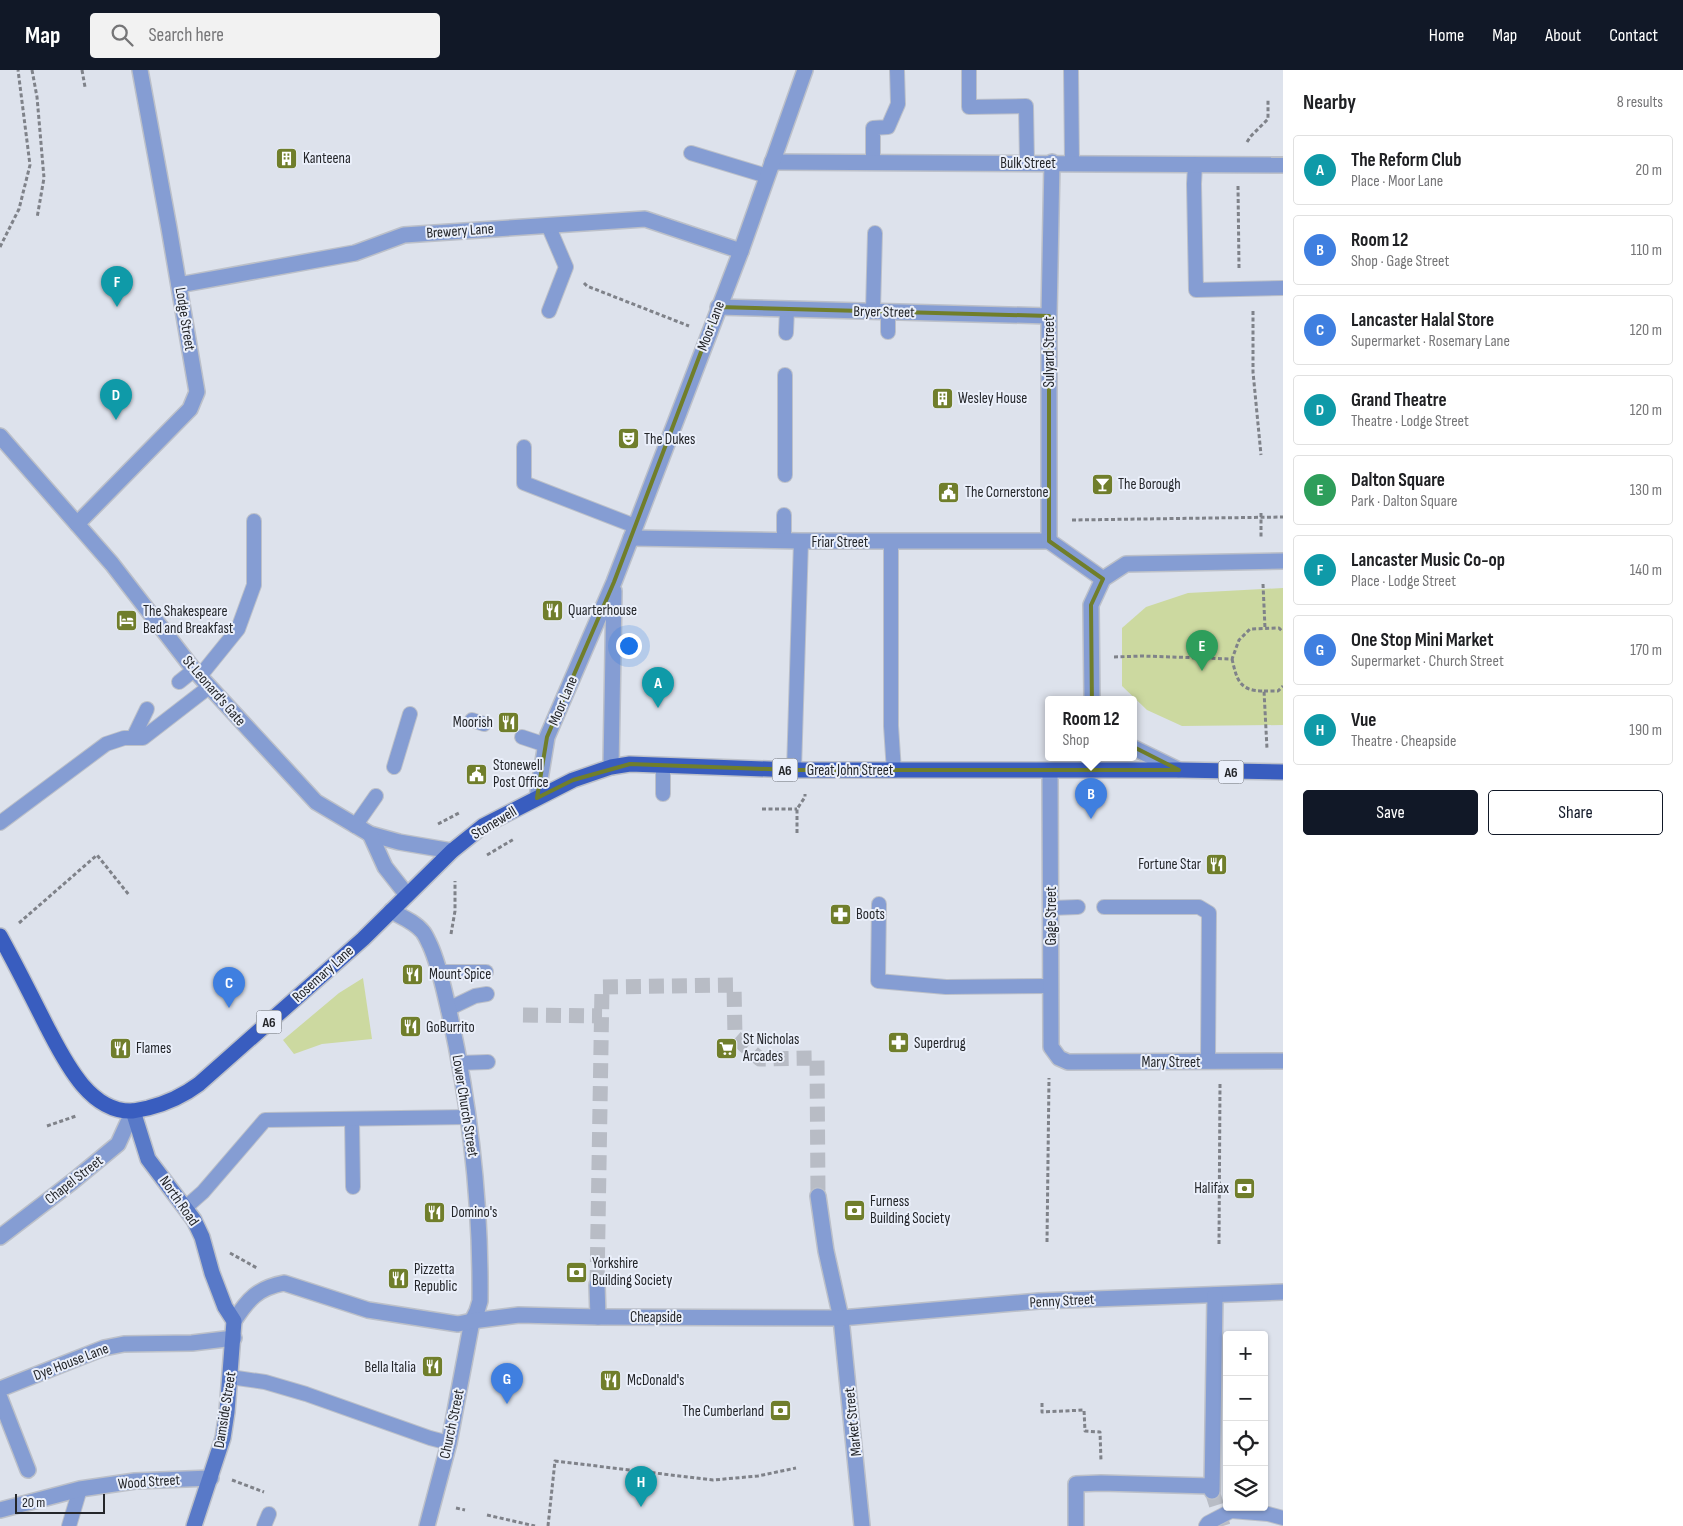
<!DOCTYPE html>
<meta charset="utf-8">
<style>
body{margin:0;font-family:"Sofia Sans Condensed",sans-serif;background:#f2f2f2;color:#202124}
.controls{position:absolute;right:15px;bottom:15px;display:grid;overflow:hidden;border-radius:5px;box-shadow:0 1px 4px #0004}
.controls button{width:45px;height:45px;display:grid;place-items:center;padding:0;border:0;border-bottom:1px solid #e0e0e0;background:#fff;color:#202124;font:25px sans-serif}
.scale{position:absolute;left:15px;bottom:12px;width:90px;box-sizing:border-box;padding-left:5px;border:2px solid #24262a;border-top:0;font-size:14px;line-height:18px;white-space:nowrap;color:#24262a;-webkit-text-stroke:4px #eaeffa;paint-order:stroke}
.you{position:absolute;left:628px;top:575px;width:18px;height:18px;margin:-12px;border:4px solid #fff;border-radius:50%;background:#1a73e8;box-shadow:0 0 0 8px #1a73e833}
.badge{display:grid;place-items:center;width:32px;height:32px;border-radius:50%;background:#111827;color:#fff;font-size:16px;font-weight:700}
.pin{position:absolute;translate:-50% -41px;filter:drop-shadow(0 1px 2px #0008)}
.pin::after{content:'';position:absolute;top:26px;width:18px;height:15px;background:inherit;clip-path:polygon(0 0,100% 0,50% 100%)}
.popup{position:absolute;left:1045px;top:626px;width:92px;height:65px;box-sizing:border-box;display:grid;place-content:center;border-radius:5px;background:#fff;filter:drop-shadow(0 1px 4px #0005);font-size:16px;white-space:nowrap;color:#757577}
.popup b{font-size:19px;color:#202124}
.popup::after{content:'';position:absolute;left:50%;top:100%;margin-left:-10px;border:10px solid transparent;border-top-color:#fff}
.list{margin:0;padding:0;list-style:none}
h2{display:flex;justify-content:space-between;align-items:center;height:65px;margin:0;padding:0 20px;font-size:21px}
h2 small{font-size:16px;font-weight:400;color:#757577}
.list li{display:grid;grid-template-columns:32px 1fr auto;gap:15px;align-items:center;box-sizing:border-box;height:70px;margin:0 10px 10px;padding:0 10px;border:1px solid #e0e0e0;border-radius:5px}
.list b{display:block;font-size:19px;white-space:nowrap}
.list p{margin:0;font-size:16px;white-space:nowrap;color:#757577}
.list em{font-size:16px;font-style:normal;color:#757577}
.actions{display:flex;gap:10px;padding:15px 20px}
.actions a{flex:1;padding:11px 0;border:1px solid #111827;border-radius:5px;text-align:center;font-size:18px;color:#111827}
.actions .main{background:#111827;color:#fff}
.icon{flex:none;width:28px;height:28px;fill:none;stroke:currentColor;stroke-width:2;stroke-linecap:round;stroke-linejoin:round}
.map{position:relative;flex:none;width:1283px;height:1456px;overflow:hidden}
header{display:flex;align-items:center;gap:30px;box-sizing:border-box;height:70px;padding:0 25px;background:#111827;color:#fff}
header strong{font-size:24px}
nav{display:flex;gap:28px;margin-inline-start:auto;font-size:18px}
.search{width:350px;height:45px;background:#f2f2f2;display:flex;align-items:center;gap:12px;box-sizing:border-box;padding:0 18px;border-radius:5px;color:#757577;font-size:19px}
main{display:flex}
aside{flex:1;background:#fff}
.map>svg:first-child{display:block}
</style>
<header>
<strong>Map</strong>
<div class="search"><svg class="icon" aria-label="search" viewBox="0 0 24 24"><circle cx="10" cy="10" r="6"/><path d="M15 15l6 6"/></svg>Search here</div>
<nav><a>Home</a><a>Map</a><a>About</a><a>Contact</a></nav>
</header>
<main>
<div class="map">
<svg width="1283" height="1456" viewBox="0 0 1283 1456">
<rect width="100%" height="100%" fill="#dde2ec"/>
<!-- green -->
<g fill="#ccd9a0">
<polygon points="1283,518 1283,655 1182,656 1147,640 1122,616 1122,558 1146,537 1188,523"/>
<polygon points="363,908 372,969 322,974 294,984 283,970 339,923"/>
</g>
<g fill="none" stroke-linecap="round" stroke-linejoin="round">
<!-- street-tunnel -->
<g stroke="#b8bcc5" stroke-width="15" stroke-dasharray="15 8" stroke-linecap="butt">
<polyline points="523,945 602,946"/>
<polyline points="597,1215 602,917 734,915 735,967 760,989 817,988 818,1126"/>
<polyline points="1212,1421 1223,1456"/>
</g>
<defs>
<g id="lane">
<polyline points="969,0 969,37 1026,36 1027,93"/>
<polyline points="1071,0 1072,93"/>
<polyline points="691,83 767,106"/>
<polyline points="873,92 873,58 888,57 898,34 897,0"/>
<polyline points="1195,94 1194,114 1196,220 1283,218"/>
<polyline points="548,155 566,197 549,241"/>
<polyline points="873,241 875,163"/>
<polyline points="888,242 888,262"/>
<polyline points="786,263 787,239"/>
<polyline points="524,377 524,413 635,456"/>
<polyline points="785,405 785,305"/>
<polyline points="784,471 784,445"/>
<polyline points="891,472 891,656 894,701"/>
<polyline points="200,606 238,559 254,515 254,451"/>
<polyline points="179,612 194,600"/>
<polyline points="472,650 484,654"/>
<polyline points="522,667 546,675"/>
<polyline points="133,668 147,639"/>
<polyline points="394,697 410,644"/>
<polyline points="794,700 801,471"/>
<polyline points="663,724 663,696"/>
<polyline points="0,753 106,674 124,668 143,668 209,617"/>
<polyline points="355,756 376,726"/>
<polyline points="879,834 878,911 946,917 1051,916"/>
<polyline points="1104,837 1199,837 1209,843 1208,991"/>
<polyline points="1051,838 1078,837"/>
<polyline points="440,902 486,902"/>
<polyline points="448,939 475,926 487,924"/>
<polyline points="459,993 488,992"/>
<polyline points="352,1049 353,1117"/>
<polyline points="186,1137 203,1122 265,1050 468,1047"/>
<polyline points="230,1307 265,1312 306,1324 430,1368 449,1373"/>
<polyline points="69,1456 80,1419"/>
<polyline points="264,1456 269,1444"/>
<polyline points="1206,1456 1208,1453 1231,1441 1268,1444 1283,1448"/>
</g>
<g id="street">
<polyline points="772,92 1283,95"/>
<polyline points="179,215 355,183 404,165 645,149 741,181"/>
<polyline points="718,237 1049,246"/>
<polyline points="0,366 112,494 194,600 316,732 370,764 399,772 452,781"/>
<polyline points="77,454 190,339 197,322 169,158 140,0"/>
<polyline points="631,468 801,471 1049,471"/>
<polyline points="1049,471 1049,246 1052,92"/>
<polyline points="1049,471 1103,509"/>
<polyline points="1092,630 1091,535 1103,509 1126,494 1283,491"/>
<polyline points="1134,678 1179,700"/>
<polyline points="611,697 614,521"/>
<polyline points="1050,701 1051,977 1059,988 1068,992 1283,991"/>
<polyline points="537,728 547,667 614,512 631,468 741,181 805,0"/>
<polyline points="370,764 385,797 407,825"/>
<path d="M391,841C402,847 415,852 423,862C426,866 428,871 430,875C439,895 443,916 448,937C470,1034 481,1132 480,1231L477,1241L472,1251L449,1373L427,1456"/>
<polyline points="818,1126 826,1181 841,1248 862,1456"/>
<polyline points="0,1167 72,1112 118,1074 133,1041"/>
<polyline points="597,1215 598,1247"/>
<path d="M234,1251C248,1229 258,1218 284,1213L368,1240L458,1254L472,1251L519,1245L598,1247L841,1248L1039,1231L1283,1222"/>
<polyline points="0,1319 104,1278 124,1274 192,1273 234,1268"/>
<polyline points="0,1328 28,1400"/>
<polyline points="1212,1421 1215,1225"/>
<polyline points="0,1440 80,1419 135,1411 211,1408"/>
<polyline points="1076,1456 1076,1414 1101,1413 1211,1416"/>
</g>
<polyline id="secondary" points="133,1041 148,1089 194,1150 202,1167 212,1203 225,1237 234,1251 227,1342 223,1368 194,1456"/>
<path id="primary" d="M0,866C16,895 31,925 46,955C63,987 88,1043 133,1041C138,1040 143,1039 148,1038C168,1033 183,1026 199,1014L363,869L452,781L483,756L573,710L611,697L630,694L794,700H1179L1283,702"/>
</defs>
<!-- lane casing -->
<use href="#lane" stroke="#bcc0c9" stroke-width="16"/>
<!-- street casing -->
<use href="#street" stroke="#bcc0c9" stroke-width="18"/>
<!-- secondary casing -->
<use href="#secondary" stroke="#bcc0c9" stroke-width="18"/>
<!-- primary casing -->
<use href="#primary" stroke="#bcc0c9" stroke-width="18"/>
<!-- path -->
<g stroke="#7f8289" stroke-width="3" stroke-dasharray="4 2.5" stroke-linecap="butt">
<polyline points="32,0 37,27 44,108 37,148"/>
<polyline points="82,0 85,17"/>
<polyline points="1247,72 1251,66 1268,49 1268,29"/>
<polyline points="1238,116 1239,198"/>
<polyline points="0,177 19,139 30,95 18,0"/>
<polyline points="584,213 587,216 689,256"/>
<polyline points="1253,241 1253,302 1261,385"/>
<polyline points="1261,443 1261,468"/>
<polyline points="1072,450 1283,447"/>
<polyline points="1263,514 1265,558"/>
<polyline points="1114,587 1142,586 1232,589 1239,570 1250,559 1279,558 1283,562"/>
<path d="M1232,589C1237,610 1239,621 1264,621L1267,679"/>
<polyline points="1264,621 1278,621 1283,616"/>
<polyline points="762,739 797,739"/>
<polyline points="438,754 459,743"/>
<polyline points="797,763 797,739 805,727 805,724"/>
<polyline points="487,785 514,769"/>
<polyline points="19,853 97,785 129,825"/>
<polyline points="451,864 455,841 455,811"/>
<polyline points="47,1056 76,1046"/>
<polyline points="1047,1172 1049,1008"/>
<polyline points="1219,1174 1220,1014"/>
<polyline points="230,1183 257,1198"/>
<polyline points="1042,1333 1042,1342 1084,1340 1085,1361 1100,1362 1101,1391"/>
<polyline points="232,1410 264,1422"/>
<polyline points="456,1438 465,1440"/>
<polyline points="487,1445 535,1456"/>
<polyline points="548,1456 555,1391 713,1410 758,1406 796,1398"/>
</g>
<!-- lane -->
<use href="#lane" stroke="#859dd3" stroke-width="14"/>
<!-- street -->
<use href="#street" stroke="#859dd3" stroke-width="15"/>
<!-- secondary -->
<use href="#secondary" stroke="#5879c8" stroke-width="15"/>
<!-- primary -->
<use href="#primary" stroke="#395dbf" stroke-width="15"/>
</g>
<!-- marked area -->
<path fill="none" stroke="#707e2b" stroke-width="4" stroke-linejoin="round" d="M718,237L1049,246V471L1103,509L1091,535L1092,640L1114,667L1179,700H794L630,694L573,710L537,728L547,667L614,512Z"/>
<!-- icons -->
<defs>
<symbol id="building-square" viewBox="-11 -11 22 22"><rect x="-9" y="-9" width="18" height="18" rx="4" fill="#707e2b" stroke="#eaeffa"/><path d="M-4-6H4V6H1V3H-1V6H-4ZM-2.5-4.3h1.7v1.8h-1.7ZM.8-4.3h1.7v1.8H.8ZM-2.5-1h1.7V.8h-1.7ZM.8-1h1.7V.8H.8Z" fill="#fff"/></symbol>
<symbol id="theatre-square" viewBox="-11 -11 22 22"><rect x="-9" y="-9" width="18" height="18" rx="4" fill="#707e2b" stroke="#eaeffa"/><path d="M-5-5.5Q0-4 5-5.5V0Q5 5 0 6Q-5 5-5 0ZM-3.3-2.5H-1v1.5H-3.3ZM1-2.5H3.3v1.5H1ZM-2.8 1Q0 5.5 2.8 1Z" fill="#fff"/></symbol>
<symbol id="bar-square" viewBox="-11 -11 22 22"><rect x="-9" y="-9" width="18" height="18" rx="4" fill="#707e2b" stroke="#eaeffa"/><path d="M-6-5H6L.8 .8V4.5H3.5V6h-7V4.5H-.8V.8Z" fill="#fff"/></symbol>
<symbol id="civic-square" viewBox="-11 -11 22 22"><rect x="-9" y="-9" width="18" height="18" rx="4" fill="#707e2b" stroke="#eaeffa"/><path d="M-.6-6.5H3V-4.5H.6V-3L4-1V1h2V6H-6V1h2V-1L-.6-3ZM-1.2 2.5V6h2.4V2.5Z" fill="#fff"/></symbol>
<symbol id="restaurant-square" viewBox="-11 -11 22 22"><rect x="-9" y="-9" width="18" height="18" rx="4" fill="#707e2b" stroke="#eaeffa"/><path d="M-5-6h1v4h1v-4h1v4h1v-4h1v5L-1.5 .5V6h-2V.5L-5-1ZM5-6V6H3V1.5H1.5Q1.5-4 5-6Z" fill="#fff"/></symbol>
<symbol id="hotel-square" viewBox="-11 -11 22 22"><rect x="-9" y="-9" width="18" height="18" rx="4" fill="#707e2b" stroke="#eaeffa"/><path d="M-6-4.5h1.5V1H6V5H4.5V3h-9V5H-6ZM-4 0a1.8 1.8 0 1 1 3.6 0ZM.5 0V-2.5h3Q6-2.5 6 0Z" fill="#fff"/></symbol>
<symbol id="pharmacy-square" viewBox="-11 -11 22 22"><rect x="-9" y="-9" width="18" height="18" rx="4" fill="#707e2b" stroke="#eaeffa"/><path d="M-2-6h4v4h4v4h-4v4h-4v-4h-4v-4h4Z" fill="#fff"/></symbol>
<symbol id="supermarket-square" viewBox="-11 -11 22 22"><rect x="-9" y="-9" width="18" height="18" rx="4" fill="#707e2b" stroke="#eaeffa"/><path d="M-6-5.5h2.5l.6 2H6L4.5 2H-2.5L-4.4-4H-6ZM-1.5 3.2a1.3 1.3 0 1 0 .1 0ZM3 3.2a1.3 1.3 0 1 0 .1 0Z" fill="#fff"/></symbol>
<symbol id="bank-square" viewBox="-11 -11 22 22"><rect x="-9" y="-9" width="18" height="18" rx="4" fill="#707e2b" stroke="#eaeffa"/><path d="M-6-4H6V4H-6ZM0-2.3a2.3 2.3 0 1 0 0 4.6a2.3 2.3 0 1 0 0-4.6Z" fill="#fff"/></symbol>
</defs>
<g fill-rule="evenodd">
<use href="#building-square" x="274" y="76" width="25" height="25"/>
<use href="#building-square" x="930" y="316" width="25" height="25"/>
<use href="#theatre-square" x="616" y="356" width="25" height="25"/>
<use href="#bar-square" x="1090" y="402" width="25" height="25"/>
<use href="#civic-square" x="936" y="410" width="25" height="25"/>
<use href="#restaurant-square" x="540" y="528" width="25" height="25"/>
<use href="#hotel-square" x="114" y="538" width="25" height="25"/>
<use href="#restaurant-square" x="496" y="640" width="25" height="25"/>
<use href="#civic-square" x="464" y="692" width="25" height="25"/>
<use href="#restaurant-square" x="1204" y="782" width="25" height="25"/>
<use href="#pharmacy-square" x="828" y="832" width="25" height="25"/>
<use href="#restaurant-square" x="400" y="892" width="25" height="25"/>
<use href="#restaurant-square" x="398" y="944" width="25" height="25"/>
<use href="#pharmacy-square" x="886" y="960" width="25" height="25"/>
<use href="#restaurant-square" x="108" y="966" width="25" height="25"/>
<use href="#supermarket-square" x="714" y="966" width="25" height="25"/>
<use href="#bank-square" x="1232" y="1106" width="25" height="25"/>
<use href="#bank-square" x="842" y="1128" width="25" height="25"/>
<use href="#restaurant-square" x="422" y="1130" width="25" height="25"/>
<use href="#bank-square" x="564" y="1190" width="25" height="25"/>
<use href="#restaurant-square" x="386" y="1196" width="25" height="25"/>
<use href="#restaurant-square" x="420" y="1284" width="25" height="25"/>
<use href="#restaurant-square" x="598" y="1298" width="25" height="25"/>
<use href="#bank-square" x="768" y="1328" width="25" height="25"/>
</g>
<g text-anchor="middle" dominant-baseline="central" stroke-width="4" stroke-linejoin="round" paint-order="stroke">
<!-- shield labels -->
<g fill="#eaeffa" stroke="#5f6268" stroke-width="1">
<rect x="772.5" y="688.5" width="25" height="23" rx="4"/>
<rect x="1218.5" y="690.5" width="25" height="23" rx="4"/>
<rect x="256.5" y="940.5" width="25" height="23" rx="4"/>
</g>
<g font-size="14" font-weight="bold" fill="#24262a">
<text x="785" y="700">A6</text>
<text x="1231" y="702">A6</text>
<text x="269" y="952">A6</text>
</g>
<!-- poi labels -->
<g font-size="15" fill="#24262a" stroke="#eaeffa" text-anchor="start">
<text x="303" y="88">Kanteena</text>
<text x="958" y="328">Wesley House</text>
<text x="644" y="369">The Dukes</text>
<text x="1118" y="414">The Borough</text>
<text x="965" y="422">The Cornerstone</text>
<text x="568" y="540">Quarterhouse</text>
<text x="143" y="541">The Shakespeare<tspan x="143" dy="17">Bed and Breakfast</tspan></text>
<text x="493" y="652" text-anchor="end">Moorish</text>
<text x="493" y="695">Stonewell<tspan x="493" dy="17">Post Office</tspan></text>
<text x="1201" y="794" text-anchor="end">Fortune Star</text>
<text x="856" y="844">Boots</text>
<text x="429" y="904">Mount Spice</text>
<text x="426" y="957">GoBurrito</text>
<text x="743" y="969">St Nicholas<tspan x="743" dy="17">Arcades</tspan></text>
<text x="914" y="973">Superdrug</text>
<text x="136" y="978">Flames</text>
<text x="1229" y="1118" text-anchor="end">Halifax</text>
<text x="870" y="1131">Furness<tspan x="870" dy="17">Building Society</tspan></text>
<text x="451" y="1142">Domino's</text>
<text x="592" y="1193">Yorkshire<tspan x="592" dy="17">Building Society</tspan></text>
<text x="414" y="1199">Pizzetta<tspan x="414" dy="17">Republic</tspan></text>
<text x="416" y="1297" text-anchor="end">Bella Italia</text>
<text x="627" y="1310">McDonald's</text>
<text x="764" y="1341" text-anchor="end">The Cumberland</text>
</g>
<!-- street labels -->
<g font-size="15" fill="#24262a" stroke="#eaeffa">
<text x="1028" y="93">Bulk Street</text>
<text transform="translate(460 161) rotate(-4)">Brewery Lane</text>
<text transform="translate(884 242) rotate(1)">Bryer Street</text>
<text transform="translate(185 249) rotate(81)">Lodge Street</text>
<text transform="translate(711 256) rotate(-69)">Moor Lane</text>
<text transform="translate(1049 282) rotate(-90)">Sulyard Street</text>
<text x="840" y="472">Friar Street</text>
<text transform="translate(214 621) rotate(49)">St Leonard's Gate</text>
<text transform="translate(563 631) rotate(-67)">Moor Lane</text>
<text x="850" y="700">Great John Street</text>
<text transform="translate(494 753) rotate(-31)">Stonewell</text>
<text transform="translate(1051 846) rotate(-90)">Gage Street</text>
<text transform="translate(323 904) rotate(-42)">Rosemary Lane</text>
<text x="1171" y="992">Mary Street</text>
<text transform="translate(465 1036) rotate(81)">Lower Church Street</text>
<text transform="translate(74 1110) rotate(-38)">Chapel Street</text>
<text transform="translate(179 1131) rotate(55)">North Road</text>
<text transform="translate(1062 1231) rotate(-3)">Penny Street</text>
<text x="656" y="1247">Cheapside</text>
<text transform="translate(71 1292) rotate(-21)">Dye House Lane</text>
<text transform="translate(225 1340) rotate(-81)">Damside Street</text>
<text transform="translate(853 1352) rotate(-96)">Market Street</text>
<text transform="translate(452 1354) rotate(-78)">Church Street</text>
<text transform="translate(149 1412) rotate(-4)">Wood Street</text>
</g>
</g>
</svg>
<div class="controls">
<button>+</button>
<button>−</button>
<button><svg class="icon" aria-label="locate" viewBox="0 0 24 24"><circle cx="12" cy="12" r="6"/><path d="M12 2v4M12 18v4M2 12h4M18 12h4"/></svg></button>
<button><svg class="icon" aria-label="layers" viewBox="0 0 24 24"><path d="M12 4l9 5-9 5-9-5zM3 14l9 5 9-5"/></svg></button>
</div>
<div class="scale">20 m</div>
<div class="you"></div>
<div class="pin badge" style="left:658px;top:638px;background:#0f9aa8">A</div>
<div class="pin badge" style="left:1091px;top:749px;background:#3f7fe0">B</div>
<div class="popup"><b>Room 12</b>Shop</div>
<div class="pin badge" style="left:229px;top:938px;background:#3f7fe0">C</div>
<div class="pin badge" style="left:116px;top:350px;background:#0f9aa8">D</div>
<div class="pin badge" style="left:1202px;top:601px;background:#2e9e5b">E</div>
<div class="pin badge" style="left:117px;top:237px;background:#0f9aa8">F</div>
<div class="pin badge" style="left:507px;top:1334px;background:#3f7fe0">G</div>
<div class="pin badge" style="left:641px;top:1437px;background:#0f9aa8">H</div>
</div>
<aside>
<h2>Nearby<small>8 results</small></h2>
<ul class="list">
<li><span class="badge" style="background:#0f9aa8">A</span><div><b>The Reform Club</b><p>Place · Moor Lane</p></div><em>20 m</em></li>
<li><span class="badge" style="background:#3f7fe0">B</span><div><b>Room 12</b><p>Shop · Gage Street</p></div><em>110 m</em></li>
<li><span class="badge" style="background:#3f7fe0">C</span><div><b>Lancaster Halal Store</b><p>Supermarket · Rosemary Lane</p></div><em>120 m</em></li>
<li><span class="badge" style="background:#0f9aa8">D</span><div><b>Grand Theatre</b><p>Theatre · Lodge Street</p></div><em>120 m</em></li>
<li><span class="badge" style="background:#2e9e5b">E</span><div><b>Dalton Square</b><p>Park · Dalton Square</p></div><em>130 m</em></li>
<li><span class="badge" style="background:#0f9aa8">F</span><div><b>Lancaster Music Co-op</b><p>Place · Lodge Street</p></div><em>140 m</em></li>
<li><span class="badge" style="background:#3f7fe0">G</span><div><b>One Stop Mini Market</b><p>Supermarket · Church Street</p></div><em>170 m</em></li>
<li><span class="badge" style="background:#0f9aa8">H</span><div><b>Vue</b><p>Theatre · Cheapside</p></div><em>190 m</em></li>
</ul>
<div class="actions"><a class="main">Save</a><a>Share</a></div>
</aside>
</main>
